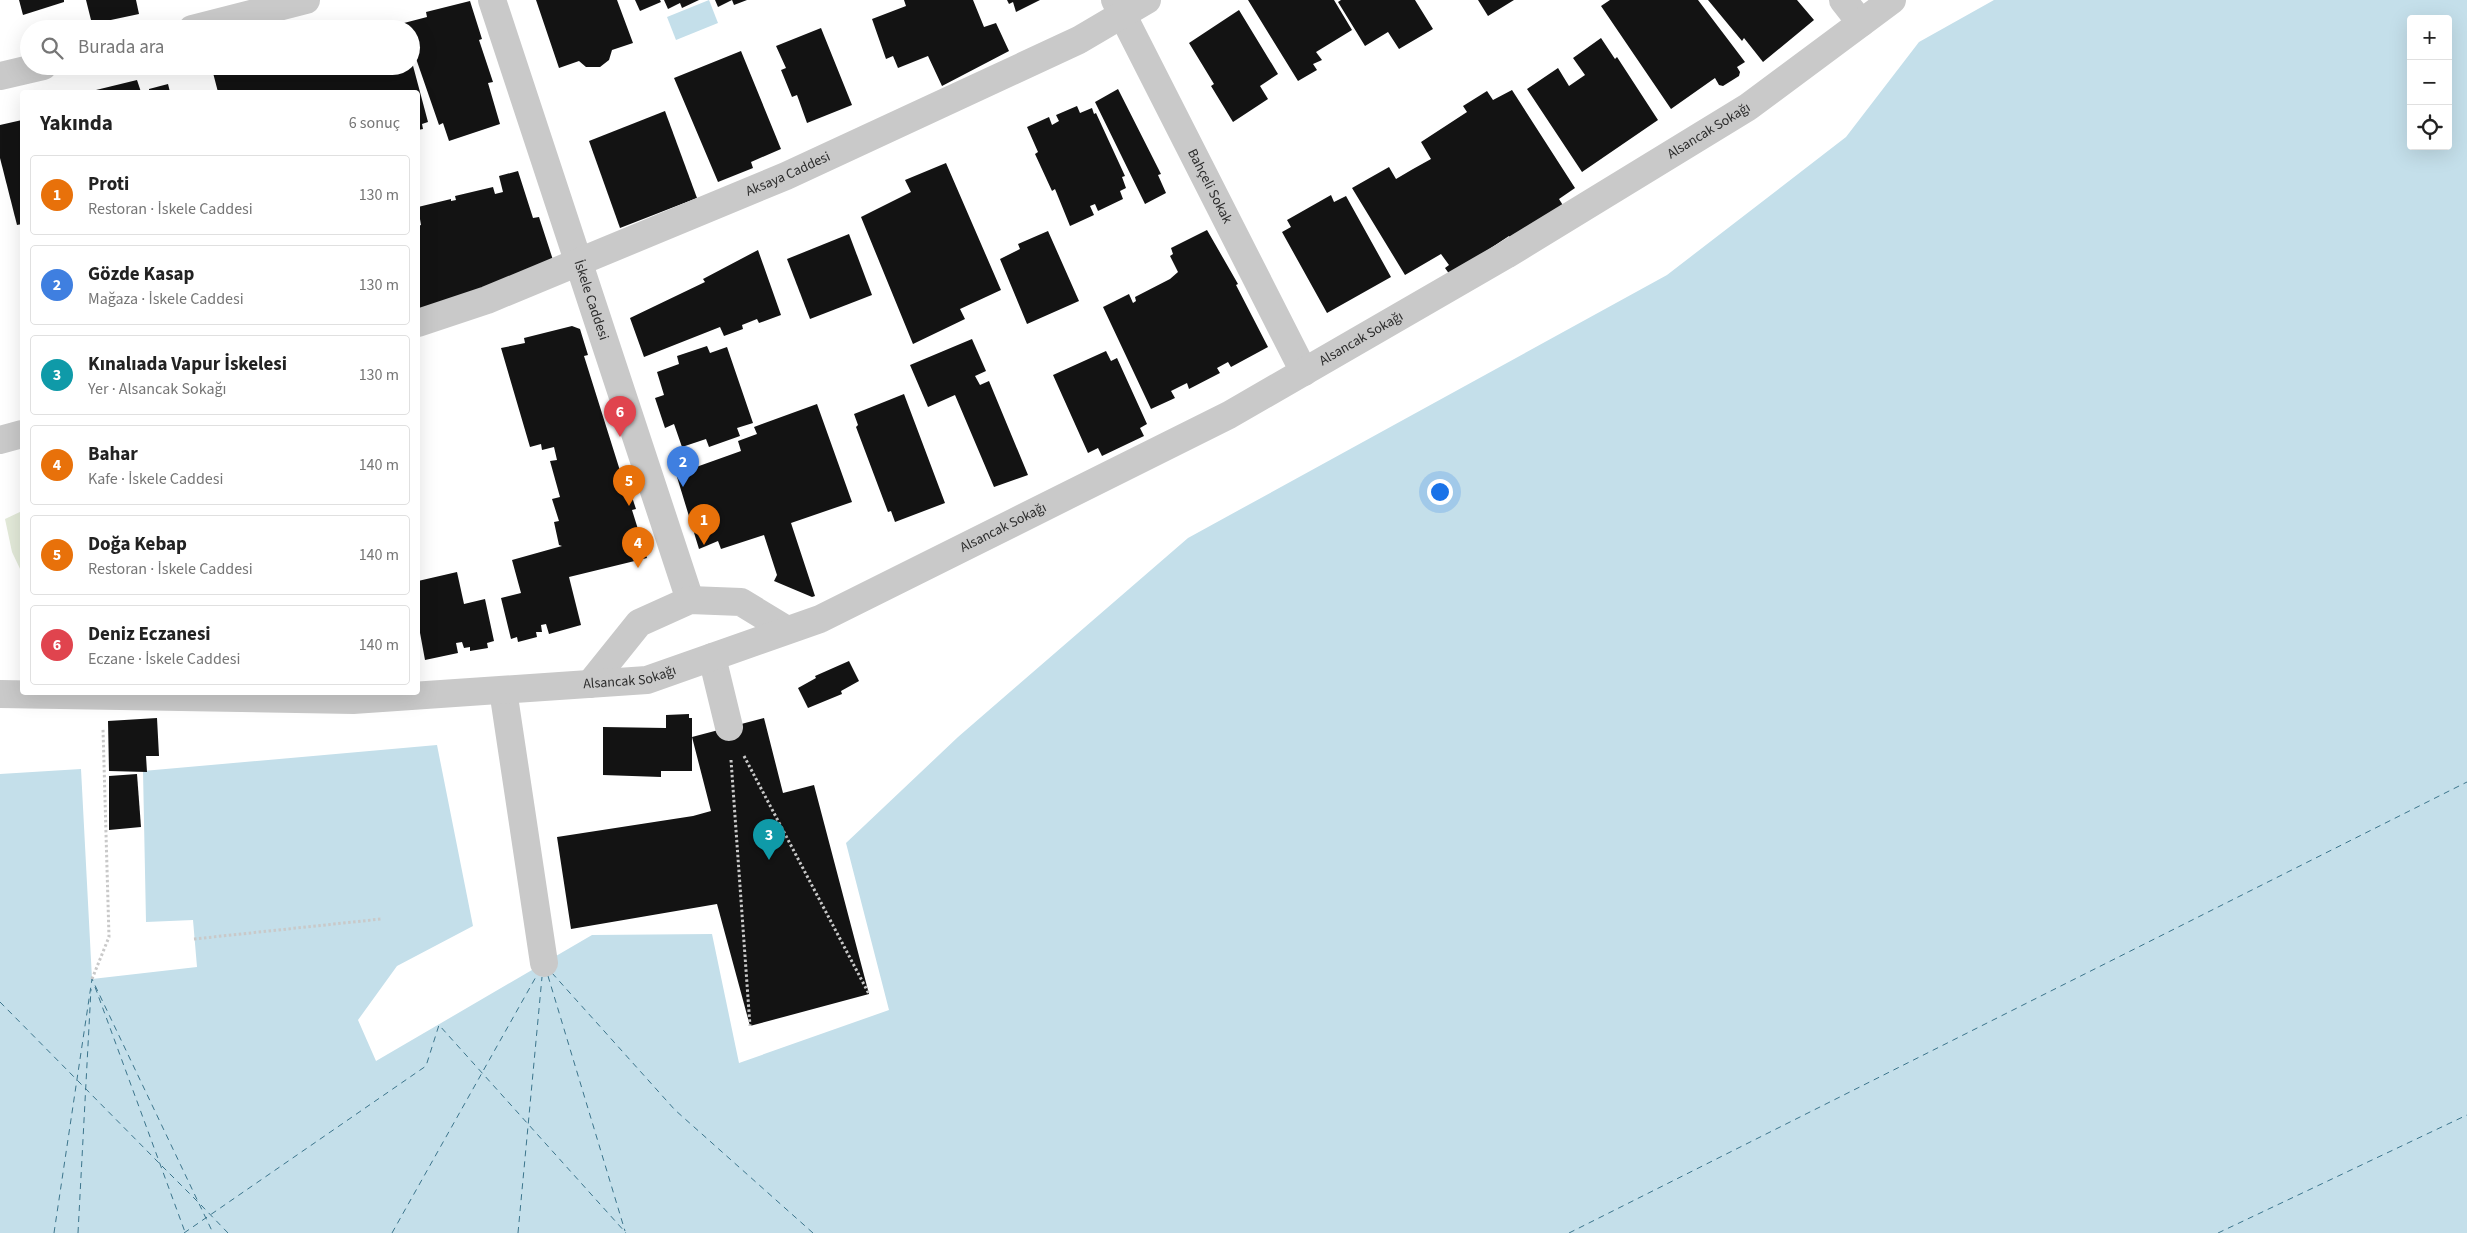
<!DOCTYPE html>
<html lang="tr">
<meta charset="utf-8">
<style>
body{margin:0;font-family:"Source Sans 3",sans-serif;background:#f2f2f2;color:#222}
.controls{position:absolute;right:15px;top:15px;display:grid;overflow:hidden;border-radius:5px;box-shadow:0 5px 20px #0002}
.controls button{width:45px;height:45px;display:grid;place-items:center;padding:0;border:0;border-bottom:1px solid #e0e0e0;background:#fff;color:#222;font:25px sans-serif}
.you{position:absolute;left:1439px;top:491px;width:18px;height:18px;margin:-12px;border:4px solid #fff;border-radius:50%;background:#1a73e8;box-shadow:0 0 0 8px #1a73e833}
.badge{display:grid;place-items:center;width:32px;height:32px;border-radius:50%;background:#db2777;color:#fff;font-size:16px;font-weight:700}
.pin{position:absolute;translate:-50% -41px;filter:drop-shadow(0 1px 2px #0008)}
.pin::after{content:'';position:absolute;top:26px;width:18px;height:15px;background:inherit;clip-path:polygon(0 0,100% 0,50% 100%)}
.list{margin:0;padding:0;list-style:none}
h2{display:flex;justify-content:space-between;align-items:center;height:65px;margin:0;padding:0 20px;font-size:21px}
h2 small{font-size:16px;font-weight:400;color:#767676}
.list li{display:grid;grid-template-columns:32px 1fr auto;gap:15px;align-items:center;box-sizing:border-box;height:80px;margin:0 10px 10px;padding:0 10px;border:1px solid #e0e0e0;border-radius:5px}
.list b{display:block;font-size:19px;white-space:nowrap}
.list p{margin:0;font-size:16px;white-space:nowrap;color:#767676}
.list em{font-size:16px;font-style:normal;color:#767676}
.icon{flex:none;width:28px;height:28px;fill:none;stroke:currentColor;stroke-width:2;stroke-linecap:round;stroke-linejoin:round}
.map{position:relative;flex:none;width:2467px;height:1233px;overflow:hidden}
.search{position:absolute;background:#fff;box-shadow:0 5px 20px #0002;left:20px;top:20px;width:400px;height:55px;display:flex;align-items:center;gap:12px;box-sizing:border-box;padding:0 18px;border-radius:28px;color:#767676;font-size:19px}
.panel{position:absolute;background:#fff;box-shadow:0 5px 20px #0002;left:20px;top:90px;width:400px;height:605px;border-radius:5px}
.map>svg:first-child{display:block}
</style>
<div class="map">
<svg width="2467" height="1233" viewBox="0 0 2467 1233">
<rect width="100%" height="100%" fill="#fff"/>
<!-- green -->
<polygon fill="#e3ead9" points="22,511 22,573 12,552 5,519"/>
<!-- water -->
<g fill="#c4dfea" fill-rule="evenodd">
<polygon points="709,0 718,23 676,40 667,17"/>
<path d="M1994,0H2467V1233H0V774L81,769L92,979L197,967L193,920L146,922L143,771L437,745L473,926L397,966L358,1020L376,1061L592,935L712,934L739,1063L889,1010L846,843L958,737L1188,538L1667,275L1846,137L1919,42ZM2411,19H2448V146H2411Z"/>
</g>
<g fill="none" stroke-linecap="round" stroke-linejoin="round">
<!-- ferry -->
<g stroke="#3c758c" stroke-width="1" stroke-dasharray="6 5" stroke-linecap="butt">
<polyline points="552,973 675,1110 813,1233"/>
<polyline points="548,976 625,1231"/>
<polyline points="95,987 185,1232"/>
<polyline points="0,1002 159,1163"/>
<polyline points="162,1166 198,1202"/>
<polyline points="201,1205 228,1233"/>
<polyline points="54,1233 92,979 213,1233"/>
<polyline points="78,1233 91,989"/>
<polyline points="184,1233 426,1066 439,1025 626,1233"/>
<polyline points="392,1233 537,975"/>
<polyline points="518,1233 542,977"/>
<polyline points="1569,1233 2467,782"/>
<polyline points="2218,1233 2467,1115"/>
</g>
</g>
<!-- building -->
<g fill="#131313">
<polygon points="19,0 64,0 64,2 23,15"/>
<polygon points="86,0 136,0 139,14 92,24"/>
<polygon points="536,0 617,0 633,43 612,50 609,60 600,67 586,67 579,61 559,68"/>
<polygon points="635,0 660,0 661,2 640,11"/>
<polygon points="664,0 699,0 682,8 680,3 668,9"/>
<polygon points="715,0 747,0 734,5 732,0 718,7"/>
<polygon points="904,0 973,0 984,27 996,23 1009,51 942,86 928,56 898,68 893,56 886,59 872,19 906,6"/>
<polygon points="1007,0 1040,0 1016,12 1013,2 1009,4"/>
<polygon points="1248,0 1334,0 1352,30 1316,52 1322,60 1313,64 1317,70 1298,81"/>
<polygon points="1341,0 1415,0 1433,29 1399,49 1388,32 1365,46 1338,2"/>
<polygon points="1478,0 1514,0 1488,16"/>
<polygon points="1610,0 1698,0 1745,62 1737,67 1740,72 1739,76 1723,86 1719,85 1715,78 1671,109 1601,6"/>
<polygon points="1708,0 1797,0 1814,20 1763,62 1744,38 1742,41"/>
<polygon points="470,1 482,39 479,40 493,82 488,83 500,124 449,141 443,123 439,125 411,44 411,29 406,29 404,23 427,17 426,12"/>
<polygon points="1239,10 1278,74 1260,86 1268,99 1233,122 1211,86 1214,84 1189,43"/>
<polygon points="821,28 852,105 807,123 797,95 792,97 781,70 786,68 776,46"/>
<polygon points="1601,38 1615,59 1617,57 1658,120 1582,172 1527,89 1558,68 1569,86 1585,75 1573,58"/>
<polygon points="741,51 781,149 751,162 753,168 718,182 674,78"/>
<polygon points="412,62 428,122 422,124 423,129 418,130 418,92 218,92 212,69 224,66 411,66"/>
<polygon points="137,80 141,92 97,92 96,90"/>
<polygon points="168,84 170,92 149,92 149,89"/>
<polygon points="1118,89 1161,174 1158,175 1166,193 1145,204 1095,102"/>
<polygon points="1512,90 1575,188 1559,199 1564,207 1514,244 1509,236 1450,275 1445,268 1449,265 1441,254 1405,275 1352,188 1389,167 1396,179 1413,169 1431,159 1421,142 1467,112 1463,106 1487,91 1493,100"/>
<polygon points="1077,106 1080,113 1092,108 1094,114 1096,113 1125,176 1122,177 1126,188 1120,191 1123,199 1098,211 1095,204 1090,206 1094,215 1070,226 1055,189 1052,191 1035,154 1038,152 1027,127 1049,117 1052,125 1059,121 1056,115"/>
<polygon points="665,111 697,198 620,228 589,141"/>
<polygon points="22,120 22,224 17,225 0,158 0,125"/>
<polygon points="946,163 1001,290 960,309 965,319 913,344 861,217 911,192 905,180"/>
<polygon points="518,171 533,218 539,217 553,260 418,314 418,226 421,225 418,207 451,199 451,201 456,200 455,196 493,187 495,194 503,192 499,176"/>
<polygon points="1331,195 1334,202 1346,196 1391,277 1327,313 1282,232 1291,227 1287,220"/>
<polygon points="1207,230 1238,284 1236,285 1268,347 1231,367 1228,362 1217,368 1220,373 1189,389 1187,383 1171,391 1175,398 1151,409 1103,307 1129,294 1133,303 1136,301 1135,297 1170,279 1178,272 1170,256 1173,254 1171,248"/>
<polygon points="1048,231 1079,301 1027,324 1000,259 1020,249 1018,244"/>
<polygon points="849,234 872,295 810,319 787,259"/>
<polygon points="758,250 781,315 759,323 757,319 742,325 743,329 724,336 720,327 644,357 630,318 705,282 703,279"/>
<polygon points="572,326 580,329 588,355 584,356 622,477 625,476 636,509 632,510 647,558 569,577 581,625 549,634 546,624 541,625 542,632 536,632 537,637 518,642 517,637 511,639 501,598 521,593 512,560 562,546 559,545 554,522 559,521 552,499 560,497 550,461 557,460 554,447 542,450 541,444 530,447 501,348 525,343 524,338"/>
<polygon points="972,339 986,371 975,376 980,385 989,381 1028,475 994,487 955,395 928,407 910,365"/>
<polygon points="707,346 710,353 727,347 753,423 737,428 740,436 709,447 706,439 682,447 674,424 665,428 655,398 664,395 657,372 679,364 677,356"/>
<polygon points="1106,351 1111,361 1117,358 1147,424 1140,428 1144,436 1102,456 1098,448 1088,453 1053,375"/>
<polygon points="904,394 945,503 895,522 891,511 888,512 856,427 858,425 854,414"/>
<polygon points="817,404 852,502 791,523 815,596 812,597 774,581 777,575 764,535 721,549 718,541 699,549 677,477 696,470 695,468 699,466 741,451 738,441 757,434 754,427"/>
<polygon points="457,572 464,604 485,599 494,641 487,643 488,648 470,651 470,647 464,648 462,642 456,643 458,653 425,660 418,622 418,581"/>
<polygon points="849,661 859,681 841,691 842,694 808,708 798,688 816,678 815,676"/>
<polygon points="689,714 689,718 692,718 692,737 764,718 783,793 814,785 869,994 750,1026 717,904 571,929 557,837 693,816 711,811 692,737 692,771 661,771 661,777 603,775 603,727 666,728 666,715"/>
<polygon points="157,718 159,756 146,756 147,772 109,771 108,721"/>
<polygon points="137,774 141,827 109,830 109,776"/>
</g>
<g fill="none" stroke-linecap="round" stroke-linejoin="round">
<!-- path -->
<g stroke="#c9c9c9" stroke-width="3" stroke-dasharray="2.5 2.5" stroke-linecap="butt">
<polyline points="744,756 869,994"/>
<polyline points="731,760 750,1026"/>
<polyline points="194,939 381,919"/>
<polyline points="92,979 109,937 103,729"/>
</g>
<!-- street -->
<g stroke="#c9c9c9" stroke-width="28">
<path id="s1" d="M492,0L690,600"/>
<path id="s2" d="M1115,0L1304,372"/>
<polyline points="1843,0 1861,23"/>
<polyline points="192,29 306,0"/>
<polyline points="0,76 43,66"/>
<path id="s3" d="M418,323L487,300L786,176L1079,40L1147,0"/>
<polyline points="0,440 22,434"/>
<polyline points="712,657 729,727"/>
<polyline points="590,684 639,623 690,600 741,602 787,630"/>
<polyline points="503,690 544,963"/>
<path id="s4" d="M0,694L353,700L647,680L820,619L1229,415L1506,255L1748,107L1892,0"/>
</g>
</g>
<g text-anchor="middle" dominant-baseline="central" stroke-width="5" stroke-linejoin="round" paint-order="stroke">
<!-- street labels -->
<g font-size="14" fill="#2c2c2c" stroke="#fff">
<text stroke="none"><textPath href="#s4" startOffset="1846">Alsancak Sokağı</textPath></text>
<text stroke="none"><textPath href="#s3" startOffset="399">Aksaya Caddesi</textPath></text>
<text stroke="none"><textPath href="#s2" startOffset="209">Bahçeli Sokak</textPath></text>
<text stroke="none"><textPath href="#s1" startOffset="316">İskele Caddesi</textPath></text>
<text stroke="none"><textPath href="#s4" startOffset="1441">Alsancak Sokağı</textPath></text>
<text stroke="none"><textPath href="#s4" startOffset="1036">Alsancak Sokağı</textPath></text>
<text stroke="none"><textPath href="#s4" startOffset="631">Alsancak Sokağı</textPath></text>
</g>
</g>
</svg>
<div class="controls">
<button>+</button>
<button>−</button>
<button><svg class="icon" aria-label="locate" viewBox="0 0 24 24"><circle cx="12" cy="12" r="6"/><path d="M12 2v4M12 18v4M2 12h4M18 12h4"/></svg></button>
</div>
<div class="you"></div>
<div class="pin badge" style="left:704px;top:545px;background:#e8710a">1</div>
<div class="pin badge" style="left:683px;top:487px;background:#3f7fe0">2</div>
<div class="pin badge" style="left:769px;top:860px;background:#0f9aa8">3</div>
<div class="pin badge" style="left:638px;top:568px;background:#e8710a">4</div>
<div class="pin badge" style="left:629px;top:506px;background:#e8710a">5</div>
<div class="pin badge" style="left:620px;top:437px;background:#e0444e">6</div>
<div class="search"><svg class="icon" aria-label="search" viewBox="0 0 24 24"><circle cx="10" cy="10" r="6"/><path d="M15 15l6 6"/></svg>Burada ara</div>
<section class="panel">
<h2>Yakında<small>6 sonuç</small></h2>
<ul class="list">
<li><span class="badge" style="background:#e8710a">1</span><div><b>Proti</b><p>Restoran · İskele Caddesi</p></div><em>130 m</em></li>
<li><span class="badge" style="background:#3f7fe0">2</span><div><b>Gözde Kasap</b><p>Mağaza · İskele Caddesi</p></div><em>130 m</em></li>
<li><span class="badge" style="background:#0f9aa8">3</span><div><b>Kınalıada Vapur İskelesi</b><p>Yer · Alsancak Sokağı</p></div><em>130 m</em></li>
<li><span class="badge" style="background:#e8710a">4</span><div><b>Bahar</b><p>Kafe · İskele Caddesi</p></div><em>140 m</em></li>
<li><span class="badge" style="background:#e8710a">5</span><div><b>Doğa Kebap</b><p>Restoran · İskele Caddesi</p></div><em>140 m</em></li>
<li><span class="badge" style="background:#e0444e">6</span><div><b>Deniz Eczanesi</b><p>Eczane · İskele Caddesi</p></div><em>140 m</em></li>
</ul>
</section>
</div>
